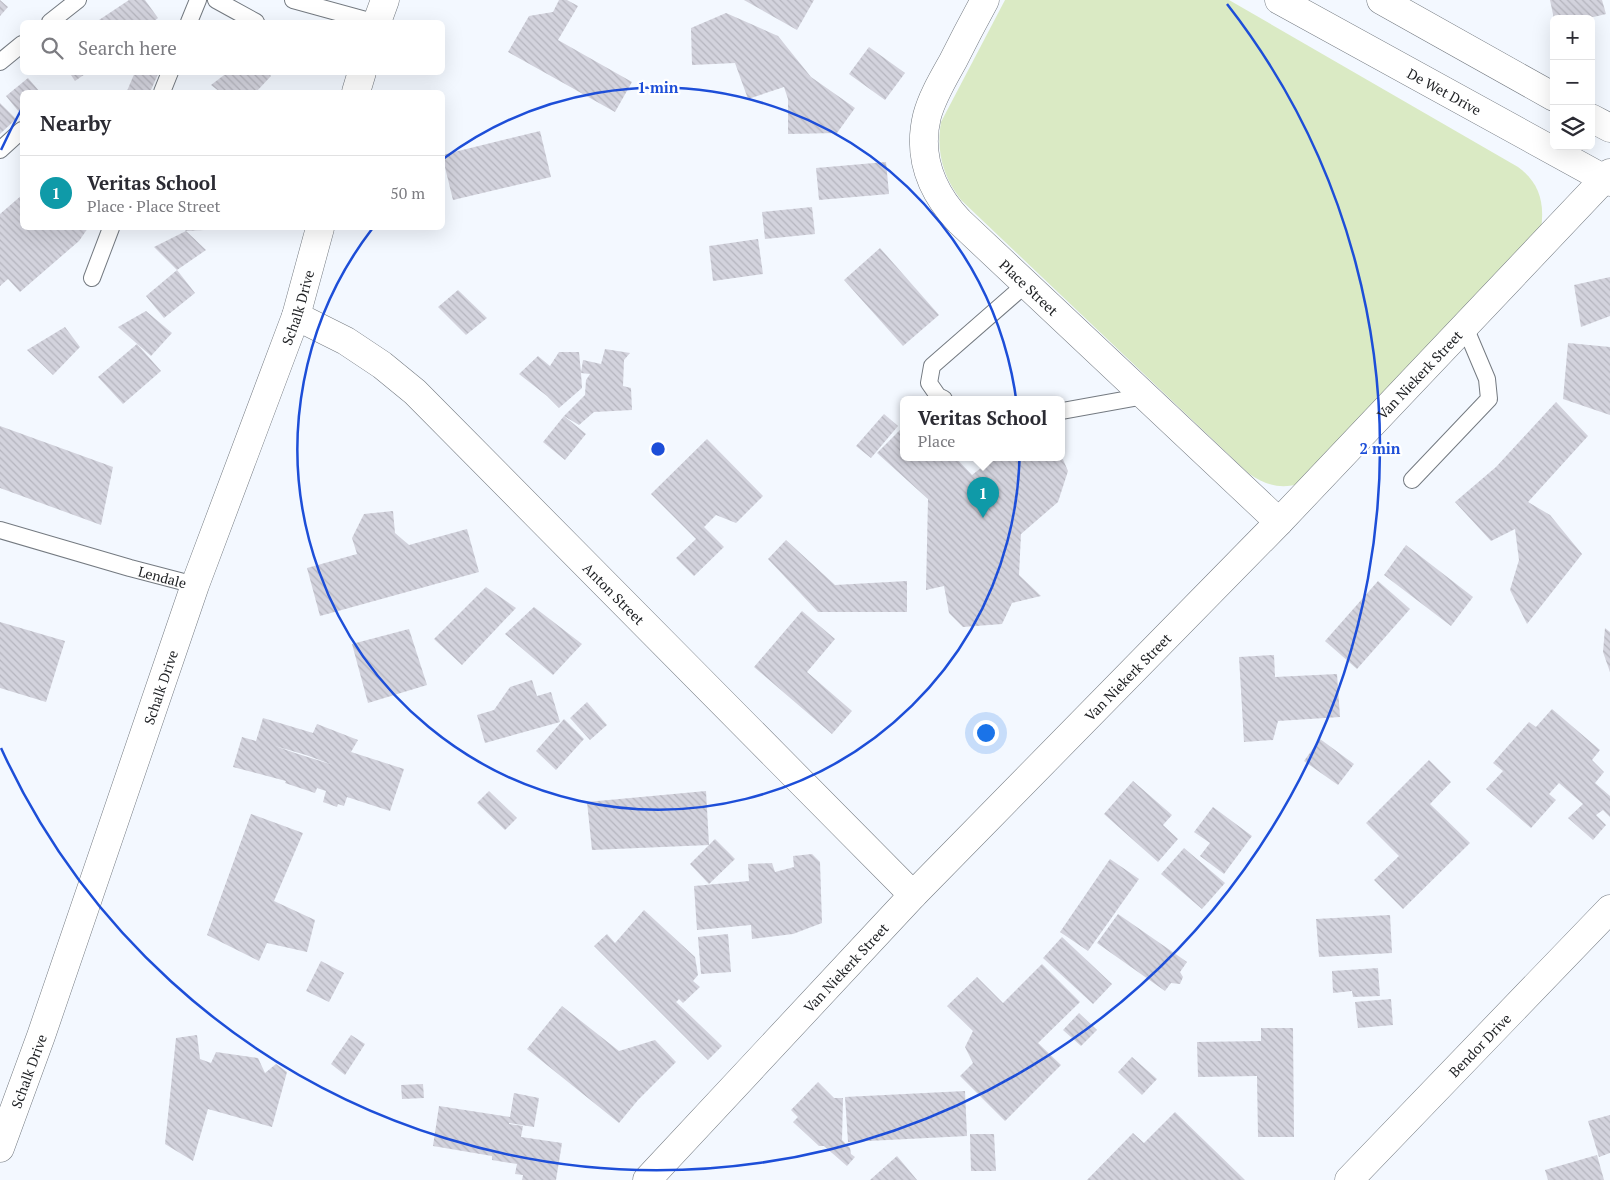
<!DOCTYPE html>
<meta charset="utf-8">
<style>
body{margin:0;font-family:"PT Serif",serif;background:#f2f2f3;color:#2b2b33}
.controls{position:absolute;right:15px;top:15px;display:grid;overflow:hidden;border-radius:8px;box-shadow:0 5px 20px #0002}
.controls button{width:45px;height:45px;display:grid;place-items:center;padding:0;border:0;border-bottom:1px solid #e1e1e2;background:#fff;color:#2b2b33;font:25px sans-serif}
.you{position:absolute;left:985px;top:732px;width:18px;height:18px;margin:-12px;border:4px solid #fff;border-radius:50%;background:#1a73e8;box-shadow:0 0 0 8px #1a73e833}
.badge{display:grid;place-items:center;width:32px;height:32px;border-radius:50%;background:#2275df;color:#fff;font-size:16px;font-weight:700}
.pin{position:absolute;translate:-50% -41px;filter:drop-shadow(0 1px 2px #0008)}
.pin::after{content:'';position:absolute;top:26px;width:18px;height:15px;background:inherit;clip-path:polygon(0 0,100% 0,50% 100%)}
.popup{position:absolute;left:900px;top:396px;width:165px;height:65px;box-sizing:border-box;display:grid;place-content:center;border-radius:8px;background:#fff;filter:drop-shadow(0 1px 4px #0005);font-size:16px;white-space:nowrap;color:#7c7c81}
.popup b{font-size:19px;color:#2b2b33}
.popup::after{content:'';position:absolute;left:50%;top:100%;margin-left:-10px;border:10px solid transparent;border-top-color:#fff}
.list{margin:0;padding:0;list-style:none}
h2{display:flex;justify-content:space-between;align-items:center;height:65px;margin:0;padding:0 20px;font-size:21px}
h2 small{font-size:16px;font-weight:400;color:#7c7c81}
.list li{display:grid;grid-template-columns:32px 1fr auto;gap:15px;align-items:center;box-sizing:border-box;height:75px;padding:0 20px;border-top:1px solid #e1e1e2}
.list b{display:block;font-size:19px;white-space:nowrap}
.list p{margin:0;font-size:16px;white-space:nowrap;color:#7c7c81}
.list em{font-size:16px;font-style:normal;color:#7c7c81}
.icon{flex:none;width:28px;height:28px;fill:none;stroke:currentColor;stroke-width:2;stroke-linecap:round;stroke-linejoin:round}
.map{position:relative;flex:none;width:1610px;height:1180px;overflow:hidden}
.search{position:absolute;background:#fff;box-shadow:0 5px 20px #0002;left:20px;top:20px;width:425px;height:55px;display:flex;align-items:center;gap:12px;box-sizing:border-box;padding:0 18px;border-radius:8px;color:#7c7c81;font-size:19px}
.panel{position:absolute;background:#fff;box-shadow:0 5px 20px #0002;left:20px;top:90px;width:425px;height:140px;border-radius:8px}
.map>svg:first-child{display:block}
</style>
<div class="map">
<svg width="1610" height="1180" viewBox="0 0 1610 1180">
<defs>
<pattern id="building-back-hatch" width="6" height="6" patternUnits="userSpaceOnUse" patternTransform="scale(1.25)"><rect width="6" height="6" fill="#d3d3dd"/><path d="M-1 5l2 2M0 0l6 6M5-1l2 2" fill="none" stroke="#b5b5be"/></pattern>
</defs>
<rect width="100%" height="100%" fill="#f3f8ff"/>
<!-- green -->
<path fill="#daeac4" d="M1005,0H1229L1518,167C1539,182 1545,203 1541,229L1301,483C1281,490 1265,485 1248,473L961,200C943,177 936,152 941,122Z"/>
<!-- building -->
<g fill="url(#building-back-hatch)" fill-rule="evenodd">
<polygon points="0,0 8,7 0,16"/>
<polygon points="129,0 145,0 158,18 153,22 96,22"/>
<polygon points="559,0 567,0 578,6 558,40 632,82 615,112 508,52 529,16 553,12"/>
<polygon points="744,0 814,0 797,30"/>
<polygon points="1550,0 1602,0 1606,14 1585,19 1554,19"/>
<polygon points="726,13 778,36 811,77 855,108 837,133 788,134 788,99 784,87 748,99 735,63 692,65 691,28"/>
<polygon points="869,47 905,73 885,100 849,74"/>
<polygon points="69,72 88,72 75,81"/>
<polygon points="135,72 159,72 150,92 127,91"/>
<polygon points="228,72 267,72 271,76 256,92 220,92 211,85"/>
<polygon points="28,78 40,92 22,92 22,109 19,112 6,96"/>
<polygon points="0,103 16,119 0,134"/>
<polygon points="540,131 551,177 453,200 442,155"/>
<polygon points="886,162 889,194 819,200 816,168"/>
<polygon points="22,195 22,228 88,228 79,241 20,292 8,279 0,286 0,214"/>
<polygon points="812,207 815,234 765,239 762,212"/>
<polygon points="183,228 205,228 204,230 186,231"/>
<polygon points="186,231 206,250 177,270 154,247"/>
<polygon points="758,239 763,274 713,281 709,246"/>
<polygon points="880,248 939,315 903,346 844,280"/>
<polygon points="177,270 195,293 164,318 146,296"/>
<polygon points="1610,277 1610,316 1581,327 1574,285"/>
<polygon points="458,290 487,318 466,335 438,307"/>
<polygon points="146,311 172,333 151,356 118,327"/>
<polygon points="65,327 80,347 53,375 27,350"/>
<polygon points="1568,343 1610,347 1610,415 1563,399"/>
<polygon points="137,344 161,371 123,404 98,377"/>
<polygon points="605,349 630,353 624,360 623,386 631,388 632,410 594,412 579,425 564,416 585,395 586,380 590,374 581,373 582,388 559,408 547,396 519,374 538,356 550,366 559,352 579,352 581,373 583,360 601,364"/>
<polygon points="1556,402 1588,436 1528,502 1550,515 1582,554 1527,624 1510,590 1519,560 1515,529 1491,541 1455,502 1496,467"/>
<polygon points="884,414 898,426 871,458 856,446"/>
<polygon points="564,416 586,434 565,460 543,442"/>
<polygon points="0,426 113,467 101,525 0,488"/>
<polygon points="904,426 904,457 955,457 972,475 995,457 1062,457 1068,471 1058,502 1021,534 1019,575 1041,596 1012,603 1002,624 963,627 949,613 944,586 926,590 928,499 877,453"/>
<polygon points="707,439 763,496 736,523 716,515 704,527 724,547 694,576 676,558 696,539 651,494"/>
<polygon points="393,511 395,533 409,545 467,529 479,572 320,616 307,568 357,554 352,538 364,514"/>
<polygon points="786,540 835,585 907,581 907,612 818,612 768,559"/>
<polygon points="1406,545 1473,597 1451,626 1384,575"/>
<polygon points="1378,581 1410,609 1357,669 1325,641"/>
<polygon points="486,587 516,608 462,665 434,639"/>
<polygon points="534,607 582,644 553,675 505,634"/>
<polygon points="802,611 835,639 807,672 852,711 832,734 754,667"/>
<polygon points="0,622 65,641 46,702 0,688"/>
<polygon points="1605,628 1610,632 1610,672 1603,652"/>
<polygon points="409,629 427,685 368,703 352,644"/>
<polygon points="1274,655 1275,677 1337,674 1340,717 1278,721 1273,740 1244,742 1239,657"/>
<polygon points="532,680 537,696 551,692 560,722 485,743 477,715 494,710 510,687"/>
<polygon points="587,702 607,725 590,740 570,718"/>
<polygon points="1552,709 1600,750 1592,760 1604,772 1595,783 1610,796 1610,817 1603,810 1596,815 1606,825 1593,840 1568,818 1583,804 1559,783 1549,794 1556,800 1531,828 1486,789 1503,771 1493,763 1529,722 1536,727"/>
<path d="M263,718L313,733L317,724L358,740L351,752L404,769L390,811L347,797L344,806L338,804L337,807L323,802L326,791L317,788L315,793L285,783L286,781L233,767L242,737L256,741ZM275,746L306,755L333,765L295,753Z"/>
<polygon points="564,719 584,739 556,770 536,751"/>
<polygon points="1320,739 1354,764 1338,785 1304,761"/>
<polygon points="1429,760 1451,782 1430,804 1470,843 1403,909 1374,880 1399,856 1366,823"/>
<polygon points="1133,781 1172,815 1163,825 1178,839 1158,862 1104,814"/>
<polygon points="489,791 517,818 505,830 477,803"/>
<polygon points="706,791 709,845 592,850 587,802"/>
<polygon points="1213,807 1252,836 1224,874 1200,856 1210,843 1194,832"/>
<polygon points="251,814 303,833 274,901 315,920 307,952 267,943 259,961 207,935"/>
<polygon points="715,839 735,859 709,884 690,864"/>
<polygon points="1184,848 1225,883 1202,909 1161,874"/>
<polygon points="812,854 820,862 822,923 793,934 752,939 751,925 697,930 694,886 749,881 748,864 772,863 775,872 794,867 793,856"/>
<polygon points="1110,859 1139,879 1088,951 1060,932"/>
<polygon points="644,910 695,957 698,975 693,981 700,987 683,1003 679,999 676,1002 722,1046 708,1060 594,946 607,934 615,943"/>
<polygon points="1118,914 1187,962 1180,972 1183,977 1180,984 1171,983 1165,991 1097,943"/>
<polygon points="1390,915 1392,953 1319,957 1316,919"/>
<polygon points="728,934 731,972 701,974 698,937"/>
<polygon points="1062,937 1112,984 1093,1004 1043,958"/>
<polygon points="321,961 344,973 329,1002 306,991"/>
<polygon points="1042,964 1080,1002 1038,1043 1061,1065 1005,1121 960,1076 973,1063 965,1047 973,1031 947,1006 977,977 1003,1003"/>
<polygon points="1378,968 1380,996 1353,997 1352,991 1333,993 1332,971"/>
<polygon points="1391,999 1393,1025 1358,1028 1355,1002"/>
<polygon points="562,1006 619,1051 655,1040 676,1062 638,1100 619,1123 527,1049"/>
<polygon points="1079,1013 1097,1030 1081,1046 1063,1030"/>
<polygon points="1261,1028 1293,1028 1294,1137 1258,1137 1257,1076 1198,1077 1197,1042 1261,1041"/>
<polygon points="197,1035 200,1059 211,1063 216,1052 258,1058 265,1073 276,1064 287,1072 272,1127 208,1109 193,1161 165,1144 176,1038"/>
<polygon points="351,1035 365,1044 345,1075 331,1064"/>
<polygon points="1132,1057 1157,1079 1142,1095 1118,1072"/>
<polygon points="818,1082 834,1098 843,1098 842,1140 850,1148 851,1154 855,1157 847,1166 824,1146 819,1146 793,1122 798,1117 791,1110"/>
<polygon points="423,1084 424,1098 402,1099 401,1085"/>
<polygon points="965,1091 967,1136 848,1142 845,1097"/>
<polygon points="514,1093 539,1098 534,1127 509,1123 509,1124 523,1126 521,1137 562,1143 556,1180 522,1180 523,1175 515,1174 517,1164 492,1160 492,1156 433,1146 439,1106 510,1117"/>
<polygon points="1175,1112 1245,1180 1087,1180 1133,1133 1144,1143"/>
<polygon points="1610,1115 1610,1153 1599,1157 1588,1121"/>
<polygon points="970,1134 994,1134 996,1171 971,1171"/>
<polygon points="1597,1155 1604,1180 1548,1180 1545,1170"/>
<polygon points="897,1156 917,1180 870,1180"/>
</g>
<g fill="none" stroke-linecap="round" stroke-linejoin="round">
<defs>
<g id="service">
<polyline points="216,0 256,22"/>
<polyline points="293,0 373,22"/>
<polyline points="50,22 78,0"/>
<polyline points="189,22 198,0"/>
<polyline points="0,62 22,44"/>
<polyline points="162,92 170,72"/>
<polyline points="0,150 22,130"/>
<polyline points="92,278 111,228"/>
<polyline points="944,399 938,396 929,383 932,366 1026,284"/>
<polyline points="1062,411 1145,396"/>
<polyline points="1412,480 1489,399 1487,379 1465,327"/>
<path id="s1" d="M0,530L130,568L195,585"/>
</g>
<g id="minor">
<path id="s2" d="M985,0C974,20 963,41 953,61C943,79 932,97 927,116C917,157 932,192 959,221L1279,522"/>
<polyline points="377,22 385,0"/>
<polyline points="356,92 362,72"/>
<path id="s3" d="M296,316L346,341L382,365L415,392L913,895"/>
<path id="s4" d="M0,1148L41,1036L195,585L296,316L320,228"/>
<path id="s5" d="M647,1180L913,895L1279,522L1610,173"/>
<path id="s6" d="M1349,1180L1610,909"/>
</g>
<g id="tertiary">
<path id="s7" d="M1279,0L1610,182"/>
<polyline points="1381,0 1554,97"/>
<polyline points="1591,118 1610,128"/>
</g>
</defs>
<!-- service casing -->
<use href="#service" stroke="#747a81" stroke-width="18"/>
<!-- minor casing -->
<use href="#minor" stroke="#747a81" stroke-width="29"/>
<!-- tertiary casing -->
<use href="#tertiary" stroke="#747a81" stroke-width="29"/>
<!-- service -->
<use href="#service" stroke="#fff" stroke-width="16"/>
<!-- minor -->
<use href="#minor" stroke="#fff" stroke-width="28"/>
<!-- tertiary -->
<use href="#tertiary" stroke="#fff" stroke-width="28"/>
</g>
<!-- distance rings -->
<g fill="none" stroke="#1d4ed8" stroke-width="2.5">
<path d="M443 159A361 361 0 1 1 372 229"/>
<path d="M1 150A722 722 0 0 1 21 110M1227 4A722 722 0 1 1 1 748"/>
</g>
<g text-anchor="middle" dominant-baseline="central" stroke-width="4.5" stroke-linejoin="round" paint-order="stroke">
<!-- street labels -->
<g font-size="14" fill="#212326" stroke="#fff">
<text stroke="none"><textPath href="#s7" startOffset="189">De Wet Drive</textPath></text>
<text stroke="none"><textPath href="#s2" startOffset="341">Place Street</textPath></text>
<text stroke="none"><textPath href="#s4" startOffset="892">Schalk Drive</textPath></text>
<text stroke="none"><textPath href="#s5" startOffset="1116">Van Niekerk Street</textPath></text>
<text stroke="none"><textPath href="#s1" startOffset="169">Lendale</textPath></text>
<text stroke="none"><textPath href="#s3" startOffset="425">Anton Street</textPath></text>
<text stroke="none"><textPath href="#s5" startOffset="696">Van Niekerk Street</textPath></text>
<text stroke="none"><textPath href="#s4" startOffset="488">Schalk Drive</textPath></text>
<text stroke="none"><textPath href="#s5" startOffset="291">Van Niekerk Street</textPath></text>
<text stroke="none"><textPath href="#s6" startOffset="188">Bendor Drive</textPath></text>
<text stroke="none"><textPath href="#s4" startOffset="82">Schalk Drive</textPath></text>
</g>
</g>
<circle cx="658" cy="449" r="8" fill="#1d4ed8" stroke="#fff" stroke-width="2.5"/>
<g font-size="15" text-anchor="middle" font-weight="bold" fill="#1d4ed8" stroke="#fff" stroke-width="4.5" stroke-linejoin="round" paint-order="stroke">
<text x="658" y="93">1 min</text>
<text x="1380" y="454">2 min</text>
</g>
</svg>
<div class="controls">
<button>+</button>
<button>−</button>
<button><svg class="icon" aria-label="layers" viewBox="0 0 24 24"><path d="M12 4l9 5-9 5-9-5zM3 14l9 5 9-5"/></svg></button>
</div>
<div class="you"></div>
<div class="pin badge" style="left:983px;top:518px;background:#0f9aa8">1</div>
<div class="popup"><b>Veritas School</b>Place</div>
<div class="search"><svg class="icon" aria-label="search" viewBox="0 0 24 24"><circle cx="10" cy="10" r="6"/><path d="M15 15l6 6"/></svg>Search here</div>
<section class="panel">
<h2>Nearby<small></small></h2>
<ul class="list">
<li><span class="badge" style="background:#0f9aa8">1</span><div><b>Veritas School</b><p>Place · Place Street</p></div><em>50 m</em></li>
</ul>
</section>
</div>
